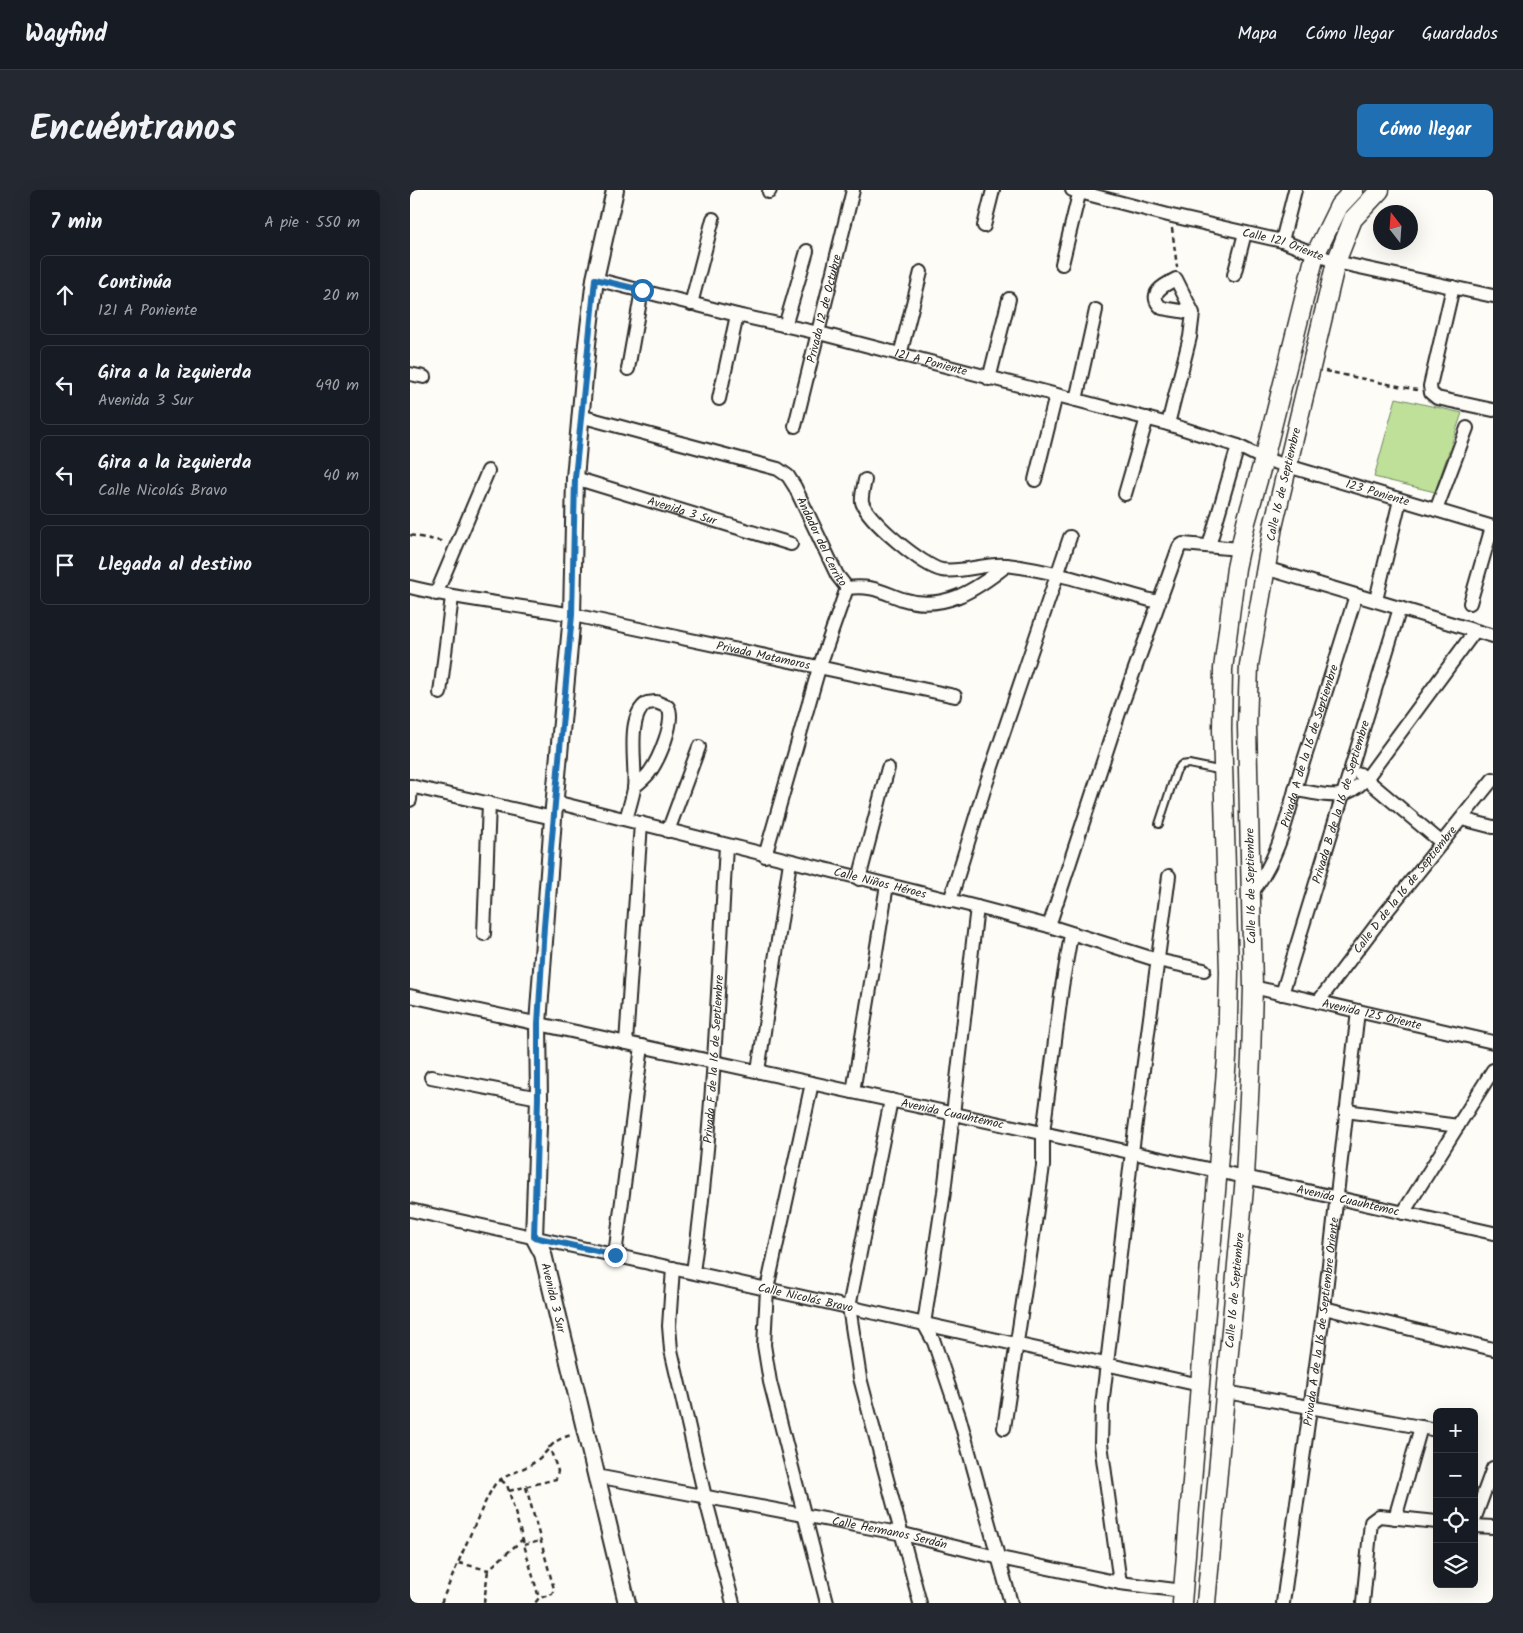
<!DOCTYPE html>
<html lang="es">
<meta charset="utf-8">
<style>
body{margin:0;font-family:Kalam,sans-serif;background:#242831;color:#f1f3f6}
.controls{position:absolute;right:15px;bottom:15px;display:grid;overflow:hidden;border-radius:8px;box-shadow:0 5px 20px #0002}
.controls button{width:45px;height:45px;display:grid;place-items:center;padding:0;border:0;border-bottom:1px solid #363941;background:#171b24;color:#f1f3f6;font:25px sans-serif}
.compass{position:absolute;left:963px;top:15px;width:45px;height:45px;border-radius:50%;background:#171b24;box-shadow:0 5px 20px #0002;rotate:343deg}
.stop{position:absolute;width:15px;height:15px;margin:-11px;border:4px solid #1f6fb2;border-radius:50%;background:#fff}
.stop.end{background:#1f6fb2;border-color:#fff;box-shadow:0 1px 5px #0008}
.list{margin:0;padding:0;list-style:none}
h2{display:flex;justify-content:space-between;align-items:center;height:65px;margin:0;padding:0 20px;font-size:21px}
h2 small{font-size:16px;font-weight:400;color:#9ea1a6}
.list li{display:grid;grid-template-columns:32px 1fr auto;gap:15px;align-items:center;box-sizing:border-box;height:80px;margin:0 10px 10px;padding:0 10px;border:1px solid #363941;border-radius:8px}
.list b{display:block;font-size:19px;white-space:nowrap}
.list p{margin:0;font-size:16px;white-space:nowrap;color:#9ea1a6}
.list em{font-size:16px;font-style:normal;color:#9ea1a6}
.icon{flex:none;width:28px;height:28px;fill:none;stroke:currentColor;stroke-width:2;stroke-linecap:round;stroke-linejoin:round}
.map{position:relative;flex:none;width:1083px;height:1413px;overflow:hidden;border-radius:8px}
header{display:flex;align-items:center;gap:30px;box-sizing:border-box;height:70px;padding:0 25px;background:#171b24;border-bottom:1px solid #363941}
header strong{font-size:24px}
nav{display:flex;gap:28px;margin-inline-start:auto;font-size:18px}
.intro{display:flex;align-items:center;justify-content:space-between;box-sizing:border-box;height:120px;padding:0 30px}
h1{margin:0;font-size:35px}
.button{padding:12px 22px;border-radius:8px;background:#1f6fb2;color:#fff;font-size:18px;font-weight:700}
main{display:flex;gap:30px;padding:0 30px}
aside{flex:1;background:#171b24;border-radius:8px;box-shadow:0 5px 20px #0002}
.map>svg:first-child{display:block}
</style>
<header>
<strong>Wayfind</strong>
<nav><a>Mapa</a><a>Cómo llegar</a><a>Guardados</a></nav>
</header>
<div class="intro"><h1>Encuéntranos</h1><a class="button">Cómo llegar</a></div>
<main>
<aside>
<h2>7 min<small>A pie · 550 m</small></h2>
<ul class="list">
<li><svg class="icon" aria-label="ahead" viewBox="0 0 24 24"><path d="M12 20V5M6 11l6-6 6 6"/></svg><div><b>Continúa</b><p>121 A Poniente</p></div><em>20 m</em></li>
<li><svg class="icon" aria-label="left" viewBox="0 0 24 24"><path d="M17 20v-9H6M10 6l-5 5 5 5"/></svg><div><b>Gira a la izquierda</b><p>Avenida 3 Sur</p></div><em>490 m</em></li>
<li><svg class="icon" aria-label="left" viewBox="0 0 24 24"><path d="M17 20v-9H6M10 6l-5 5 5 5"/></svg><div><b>Gira a la izquierda</b><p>Calle Nicolás Bravo</p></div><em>40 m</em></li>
<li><svg class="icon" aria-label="arrive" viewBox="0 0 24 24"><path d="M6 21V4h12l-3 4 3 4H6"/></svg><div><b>Llegada al destino</b></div></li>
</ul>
</aside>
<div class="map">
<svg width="1083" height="1413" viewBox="0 0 1083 1413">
<rect width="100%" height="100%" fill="#fdfcf7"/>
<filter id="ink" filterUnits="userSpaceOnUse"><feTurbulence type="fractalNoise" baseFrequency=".02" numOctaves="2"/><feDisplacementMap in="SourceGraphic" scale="10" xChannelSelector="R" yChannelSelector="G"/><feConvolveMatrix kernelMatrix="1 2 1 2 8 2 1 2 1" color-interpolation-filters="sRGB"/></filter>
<g filter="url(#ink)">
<!-- green -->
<polygon fill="#bee099" stroke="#748662" points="986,208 1052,223 1025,302 964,287"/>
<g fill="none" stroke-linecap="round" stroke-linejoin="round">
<defs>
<polyline id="service" points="749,634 766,582 771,575 779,574 813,581"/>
<g id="minor">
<path id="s1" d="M662,0L762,26L872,51L926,72L1083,106"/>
<polyline points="359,2 360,0"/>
<polyline points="574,36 583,0"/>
<polyline points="872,51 885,0"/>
<polyline points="652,74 670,0"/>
<polyline points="824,85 835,43"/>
<path id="s2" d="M185,89L327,125L409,143L758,234L828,256L854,269L1083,337"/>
<polyline points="1043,97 1020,196 1021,203 1027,208 1083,220"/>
<polyline points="281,114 303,29"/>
<polyline points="375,136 397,61"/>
<polyline points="490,165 511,82"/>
<polyline points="218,179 232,100"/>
<polyline points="0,184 14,187"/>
<polyline points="579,189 599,109"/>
<polyline points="309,209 327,125"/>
<polyline points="666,210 686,120"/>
<path id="s3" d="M170,226L368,279L378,286L385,297L427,385L437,398C461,395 470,401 492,409C533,422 566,400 597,375"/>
<path d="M758,234L780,147L783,123L766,89C754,95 736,104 752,118L783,123"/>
<path id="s4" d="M385,236L443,0"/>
<path id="s5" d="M165,288L381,354"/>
<path d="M455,290C454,296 451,306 452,312C457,330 514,377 532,380C553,383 575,373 596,375C647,381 698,399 748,412"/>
<polyline points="625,290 646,205"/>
<polyline points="715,304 737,228"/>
<polyline points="1026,320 1057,238"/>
<polyline points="799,356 828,256"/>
<polyline points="855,378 1083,446"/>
<path id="s6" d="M0,397C55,411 112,415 168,426C294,452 419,480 545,506"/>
<polyline points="26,404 78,281"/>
<polyline points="966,410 990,310"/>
<polyline points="1060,413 1082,337"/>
<polyline points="30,503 42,407"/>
<polyline points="950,584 1032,653"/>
<polyline points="0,596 143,628"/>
<path d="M885,600C917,604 931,614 956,589L1065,441"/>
<polyline points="0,610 1,596"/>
<path id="s7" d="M145,612L567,717L639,736L747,770L794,780"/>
<path d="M216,629C219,619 222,609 224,599C227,576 215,527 237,513L246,512L258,517C266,531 248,571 239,583C235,588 229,593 224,597"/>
<polyline points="1052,629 1083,637"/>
<polyline points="258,641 289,557"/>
<polyline points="355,666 409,478 437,398"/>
<polyline points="449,689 478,578"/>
<path id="s8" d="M842,702C871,666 878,622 891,579C910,521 928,463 946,405"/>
<polyline points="540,711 574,600 660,347"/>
<polyline points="567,717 534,1002 514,1134 524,1152 549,1226 601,1413"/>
<polyline points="639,736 710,520 769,357 773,354 829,359"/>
<polyline points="74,744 79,613"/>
<path id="s9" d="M843,797L1083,852"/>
<path id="s10" d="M872,804L990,418"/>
<path id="s11" d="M0,806L835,987L1083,1043"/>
<path id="s12" d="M908,812L973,726L1083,589"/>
<polyline points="216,853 231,633"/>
<polyline points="348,881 380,672"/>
<polyline points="21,887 129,908"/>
<polyline points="402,893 357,1099 354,1155 360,1192 417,1413"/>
<polyline points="443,902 477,695"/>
<polyline points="481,910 439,1117 450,1188 510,1413"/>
<polyline points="936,921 1048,936"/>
<path id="s13" d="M0,1020L790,1195"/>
<polyline points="993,1023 1083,880"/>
<polyline points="205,1065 232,856"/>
<polyline points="263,1078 259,1136 261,1160 295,1307 323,1413"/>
<path id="s14" d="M283,1082C303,941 308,798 316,656"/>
<polyline points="914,1118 1083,1159"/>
<polyline points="816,1202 1027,1240"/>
<polyline points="594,1238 626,1026 633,976 633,943 652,797 661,745"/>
<path id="s15" d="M186,1286L493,1344L590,1368L710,1393L773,1401"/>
<polyline points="985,1328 1011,1237"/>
<polyline points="1064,1330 1083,1278"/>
<polyline points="1064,1336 1083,1337"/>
<polyline points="710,1393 691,1254 692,1216 722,962 759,686"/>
<path id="s16" d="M873,1413L914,1118L948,821"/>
<polyline points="953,1413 961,1332 969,1326 1027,1332"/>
</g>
<g id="tertiary">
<path id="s17" d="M205,0L185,89L177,154L165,288L162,425L143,628L128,834L129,908L124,1047L133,1064L217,1413"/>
</g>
<g id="secondary">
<polyline points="772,1413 817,868 819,782 812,539 813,479 826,378 836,332 854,269 905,65 929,16 944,0"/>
<path id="s18" d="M796,1413L835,987L841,868L843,797L837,536L839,475L863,337L926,72L943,29L970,0"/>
</g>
</defs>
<!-- service casing -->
<use href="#service" stroke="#2b2b2b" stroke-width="10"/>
<!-- minor casing -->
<use href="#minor" stroke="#2b2b2b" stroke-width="16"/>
<!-- tertiary casing -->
<use href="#tertiary" stroke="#2b2b2b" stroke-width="20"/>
<!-- secondary casing -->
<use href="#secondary" stroke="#2b2b2b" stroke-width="21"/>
<!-- path -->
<g stroke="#2b2b2b" stroke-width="2.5" stroke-dasharray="5 4" stroke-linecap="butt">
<polyline points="762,38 767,77"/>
<polyline points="915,181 1007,200"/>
<polyline points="0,345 35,352"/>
<polyline points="91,1290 97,1295 99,1301 129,1408 125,1413"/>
<polyline points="116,1297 144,1399 142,1404 129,1408"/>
<polyline points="99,1301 146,1289 148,1281 139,1256"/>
<polyline points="114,1355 130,1351"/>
<polyline points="49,1373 78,1380 113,1349"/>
<path d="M31,1413C38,1397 79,1297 87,1292C99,1283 114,1280 126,1271C142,1259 140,1250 162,1245"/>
<polyline points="74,1413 78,1380"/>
</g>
<!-- service -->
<use href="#service" stroke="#fdfcf7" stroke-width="6"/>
<!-- minor -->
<use href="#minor" stroke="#fdfcf7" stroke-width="12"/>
<!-- tertiary -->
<use href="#tertiary" stroke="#fdfcf7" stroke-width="16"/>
<!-- secondary -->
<use href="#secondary" stroke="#fdfcf7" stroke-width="18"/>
</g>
</g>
<g fill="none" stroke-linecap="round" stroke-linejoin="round" filter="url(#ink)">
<!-- route -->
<polyline stroke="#1f6fb2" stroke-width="6" points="205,1065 124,1047 128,908 128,834 134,736 162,425 165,288 185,89 232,100"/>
</g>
<g text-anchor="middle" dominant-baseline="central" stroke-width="4.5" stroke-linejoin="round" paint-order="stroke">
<!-- street labels -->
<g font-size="12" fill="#2b2b2b" stroke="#fdfcf7">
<text stroke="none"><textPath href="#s1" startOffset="218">Calle 121 Oriente</textPath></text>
<text stroke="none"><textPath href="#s4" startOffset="121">Privada 12 de Octubre</textPath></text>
<text stroke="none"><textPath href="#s2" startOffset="346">121 A Poniente</textPath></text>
<text stroke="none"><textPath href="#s18" startOffset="1124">Calle 16 de Septiembre</textPath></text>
<text stroke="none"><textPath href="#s2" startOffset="812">123 Poniente</textPath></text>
<text stroke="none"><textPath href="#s5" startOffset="112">Avenida 3 Sur</textPath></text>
<text stroke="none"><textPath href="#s3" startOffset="291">Andador del Cerrito</textPath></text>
<text stroke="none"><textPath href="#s6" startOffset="360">Privada Matamoros</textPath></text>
<text stroke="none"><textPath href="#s8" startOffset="158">Privada A de la 16 de Septiembre</textPath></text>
<text stroke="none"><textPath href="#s10" startOffset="201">Privada B de la 16 de Septiembre</textPath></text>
<text stroke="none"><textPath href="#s7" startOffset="335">Calle Niños Héroes</textPath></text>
<text transform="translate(841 696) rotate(-91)">Calle 16 de Septiembre</text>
<text stroke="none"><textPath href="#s12" startOffset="142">Calle D de la 16 de Septiembre</textPath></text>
<text stroke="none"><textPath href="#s9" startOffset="122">Avenida 125 Oriente</textPath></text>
<text stroke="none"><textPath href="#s14" startOffset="214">Privada F de la 16 de Septiembre</textPath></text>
<text stroke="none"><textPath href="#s11" startOffset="555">Avenida Cuauhtémoc</textPath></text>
<text stroke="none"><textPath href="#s11" startOffset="960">Avenida Cuauhtémoc</textPath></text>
<text stroke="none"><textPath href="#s18" startOffset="314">Calle 16 de Septiembre</textPath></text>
<text stroke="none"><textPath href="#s13" startOffset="405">Calle Nicolás Bravo</textPath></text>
<text stroke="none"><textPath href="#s17" startOffset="1116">Avenida 3 Sur</textPath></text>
<text stroke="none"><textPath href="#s16" startOffset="284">Privada A de la 16 de Septiembre Oriente</textPath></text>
<text stroke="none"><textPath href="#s15" startOffset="299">Calle Hermanos Serdán</textPath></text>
</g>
</g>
</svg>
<div class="controls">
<button>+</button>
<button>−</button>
<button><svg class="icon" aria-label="locate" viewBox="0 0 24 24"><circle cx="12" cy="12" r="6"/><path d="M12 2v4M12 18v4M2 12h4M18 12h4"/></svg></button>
<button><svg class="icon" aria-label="layers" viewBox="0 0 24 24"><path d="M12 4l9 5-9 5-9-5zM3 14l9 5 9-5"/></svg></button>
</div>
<svg class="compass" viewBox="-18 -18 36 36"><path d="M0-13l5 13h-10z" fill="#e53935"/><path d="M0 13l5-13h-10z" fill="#9ea1a6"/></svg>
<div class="stop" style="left:232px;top:100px"></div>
<div class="stop end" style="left:205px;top:1065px"></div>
</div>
</main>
